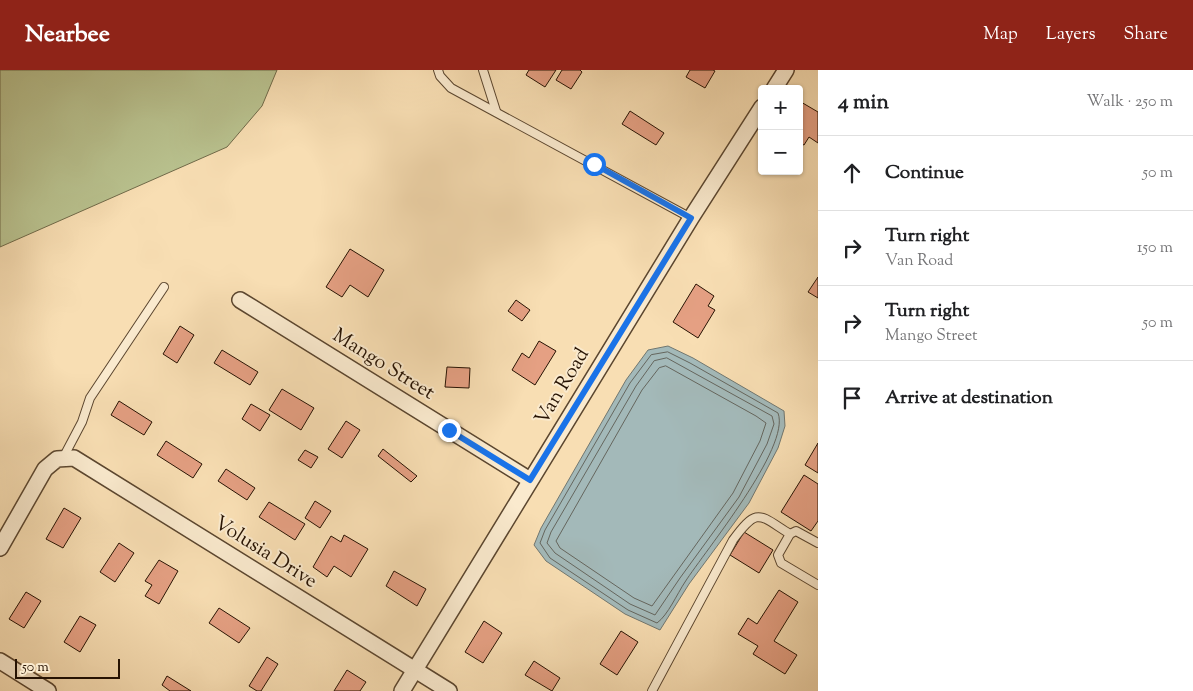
<!DOCTYPE html>
<meta charset="utf-8">
<style>
body{margin:0;font-family:"Sorts Mill Goudy",serif;background:#f2f2f2;color:#202124}
.controls{position:absolute;right:15px;top:15px;display:grid;overflow:hidden;border-radius:5px;box-shadow:0 1px 4px #0004}
.controls button{width:45px;height:45px;display:grid;place-items:center;padding:0;border:0;border-bottom:1px solid #e0e0e0;background:#fff;color:#202124;font:25px sans-serif}
.scale{position:absolute;left:15px;bottom:12px;width:105px;box-sizing:border-box;padding-left:5px;border:2px solid #271303;border-top:0;font-size:14px;line-height:18px;white-space:nowrap;color:#271303;-webkit-text-stroke:4px #faeace;paint-order:stroke}
.stop{position:absolute;width:15px;height:15px;margin:-11px;border:4px solid #1a73e8;border-radius:50%;background:#fff}
.stop.end{background:#1a73e8;border-color:#fff;box-shadow:0 1px 5px #0008}
.list{margin:0;padding:0;list-style:none}
h2{display:flex;justify-content:space-between;align-items:center;height:65px;margin:0;padding:0 20px;font-size:21px}
h2 small{font-size:16px;font-weight:400;color:#757577}
.list li{display:grid;grid-template-columns:32px 1fr auto;gap:15px;align-items:center;box-sizing:border-box;height:75px;padding:0 20px;border-top:1px solid #e0e0e0}
.list b{display:block;font-size:19px;white-space:nowrap}
.list p{margin:0;font-size:16px;white-space:nowrap;color:#757577}
.list em{font-size:16px;font-style:normal;color:#757577}
.icon{flex:none;width:28px;height:28px;fill:none;stroke:currentColor;stroke-width:2;stroke-linecap:round;stroke-linejoin:round}
.map{position:relative;flex:none;width:818px;height:621px;overflow:hidden}
header{display:flex;align-items:center;gap:30px;box-sizing:border-box;height:70px;padding:0 25px;background:#8f2418;color:#fff}
header strong{font-size:24px}
nav{display:flex;gap:28px;margin-inline-start:auto;font-size:18px}
main{display:flex}
aside{flex:1;background:#fff}
.map>svg:first-child{display:block}
</style>
<header>
<strong>Nearbee</strong>
<nav><a>Map</a><a>Layers</a><a>Share</a></nav>
</header>
<main>
<div class="map">
<svg width="818" height="621" viewBox="0 0 818 621">
<rect width="100%" height="100%" fill="#f8deb3"/>
<filter id="stains"><feTurbulence type="fractalNoise" baseFrequency=".004" numOctaves="4"/><feColorMatrix values="0 0 0 0 .2 0 0 0 0 .09 0 0 0 0 .02 0 0 0 .5 -.17"/></filter>
<radialGradient id="worn" r=".72"><stop offset=".6" stop-color="#630" stop-opacity="0"/><stop offset="1" stop-color="#630" stop-opacity=".3"/></radialGradient>
<!-- green -->
<polygon fill="#b9c28f" stroke="#706a49" points="0,0 277,0 262,36 227,77 0,177"/>
<!-- water -->
<polygon fill="#a3b9b9" stroke="#717770" points="668,276 693,288 784,341 785,356 778,378 749,433 689,514 660,560 625,544 546,491 534,475 541,458 626,310 648,280"/>
<g fill="none" stroke-linecap="round" stroke-linejoin="round">
<!-- shore -->
<g stroke="#65665e" stroke-width="1">
<path d="M668,282L690,293L778,343C791,377 705,481 685,512C677,524 668,545 657,553L628,540L550,488L540,473L545,460L630,313L651,285Z"/>
<polygon points="667,288 772,346 774,354 767,374 739,427 680,508 655,545 630,534 555,483 547,473 551,462 636,316 654,291"/>
<polygon points="666,296 756,346 766,353 760,371 733,423 652,536 634,528 560,478 556,471 642,320 659,298"/>
</g>
</g>
<!-- building -->
<g fill="#e5a083" stroke="#271303">
<polygon points="529,0 556,0 545,17 526,5"/>
<polygon points="562,0 580,0 582,2 571,19 556,10"/>
<polygon points="690,0 713,0 715,1 705,18 686,7"/>
<polygon points="801,32 818,42 818,73 809,67 804,75 799,73 799,35"/>
<polygon points="630,41 664,63 656,75 622,54"/>
<polygon points="350,179 384,200 368,227 350,215 342,227 326,217"/>
<polygon points="818,207 818,228 808,222"/>
<polygon points="696,214 714,226 708,236 715,240 698,268 673,252"/>
<polygon points="516,230 530,240 522,251 508,241"/>
<polygon points="180,256 194,265 177,293 163,284"/>
<polygon points="539,271 556,281 535,315 512,300 522,283 529,288"/>
<polygon points="222,280 258,302 250,315 214,293"/>
<polygon points="447,297 470,298 469,318 445,317"/>
<polygon points="282,319 314,338 301,360 269,340"/>
<polygon points="119,331 152,352 144,365 111,345"/>
<polygon points="251,334 270,345 260,361 242,349"/>
<polygon points="346,351 360,360 342,388 328,379"/>
<polygon points="166,371 202,394 193,408 157,385"/>
<polygon points="818,373 818,403 805,395"/>
<polygon points="383,379 417,406 411,412 378,386"/>
<polygon points="305,380 318,387 311,398 298,390"/>
<polygon points="226,399 255,418 247,430 218,411"/>
<polygon points="804,405 818,414 818,451 811,461 781,442"/>
<polygon points="315,431 331,441 320,458 305,448"/>
<polygon points="269,432 305,454 295,470 259,447"/>
<polygon points="64,438 81,448 63,478 46,469"/>
<polygon points="744,462 773,480 759,503 730,485"/>
<polygon points="344,465 368,479 351,507 334,496 327,507 313,497 331,466 341,472"/>
<polygon points="119,473 134,483 115,512 100,502"/>
<polygon points="159,490 178,501 159,534 145,526 152,515 145,511"/>
<polygon points="394,501 426,519 417,536 386,516"/>
<polygon points="779,520 798,532 774,571 797,585 785,604 753,584 758,576 738,564 748,548 757,554"/>
<polygon points="26,522 41,531 24,558 9,549"/>
<polygon points="219,538 250,558 239,573 209,553"/>
<polygon points="80,546 96,555 80,582 64,572"/>
<polygon points="484,551 502,563 483,593 465,582"/>
<polygon points="621,561 638,572 617,605 600,594"/>
<polygon points="267,587 278,594 261,621 257,621 249,616"/>
<polygon points="534,591 560,608 552,621 525,605"/>
<polygon points="347,600 366,612 360,621 334,621"/>
<polygon points="167,606 191,621 170,621 162,615"/>
</g>
<g fill="none" stroke-linecap="round" stroke-linejoin="round">
<defs>
<g id="lane">
<polyline points="438,0 440,6 451,18 691,148"/>
<polyline points="483,0 496,41"/>
<polyline points="63,388 82,352 90,328 164,217"/>
<polyline points="818,473 796,461 790,464 778,485 781,493 818,515"/>
<path d="M652,621L733,470C758,436 759,445 790,464"/>
</g>
<g id="street">
<polyline points="774,19 786,0"/>
<polyline points="240,230 530,410"/>
<polyline points="0,478 45,399 57,389 74,388 449,621"/>
<polyline points="0,591 48,621"/>
<polyline points="402,621 691,148 762,37"/>
</g>
</defs>
<!-- lane casing -->
<use href="#lane" stroke="#5b462f" stroke-width="10"/>
<!-- street casing -->
<use href="#street" stroke="#5b462f" stroke-width="18"/>
<!-- lane -->
<use href="#lane" stroke="#faeace" stroke-width="8"/>
<!-- street -->
<use href="#street" stroke="#faeace" stroke-width="15"/>
</g>
<g fill="none" stroke-linecap="round" stroke-linejoin="round">
<!-- route -->
<polyline stroke="#1a73e8" stroke-width="6" points="449,360 530,410 691,148 594,94"/>
</g>
<g text-anchor="middle" dominant-baseline="central" stroke-width="4" stroke-linejoin="round" paint-order="stroke">
<!-- street labels -->
<g font-size="20" fill="#271303" stroke="#faeace">
<text transform="translate(383 295) rotate(32)">Mango Street</text>
<text transform="translate(563 317) rotate(-59)">Van Road</text>
<text transform="translate(265 483) rotate(32)">Volusia Drive</text>
</g>
</g>
<rect width="100%" height="100%" filter="url(#stains)"/>
<rect width="100%" height="100%" fill="url(#worn)"/>
</svg>
<div class="controls">
<button>+</button>
<button>−</button>
</div>
<div class="scale">50 m</div>
<div class="stop" style="left:594px;top:94px"></div>
<div class="stop end" style="left:449px;top:360px"></div>
</div>
<aside>
<h2>4 min<small>Walk · 250 m</small></h2>
<ul class="list">
<li><svg class="icon" aria-label="ahead" viewBox="0 0 24 24"><path d="M12 20V5M6 11l6-6 6 6"/></svg><div><b>Continue</b></div><em>50 m</em></li>
<li><svg class="icon" aria-label="right" viewBox="0 0 24 24"><path d="M7 20v-9h11M14 6l5 5-5 5"/></svg><div><b>Turn right</b><p>Van Road</p></div><em>150 m</em></li>
<li><svg class="icon" aria-label="right" viewBox="0 0 24 24"><path d="M7 20v-9h11M14 6l5 5-5 5"/></svg><div><b>Turn right</b><p>Mango Street</p></div><em>50 m</em></li>
<li><svg class="icon" aria-label="arrive" viewBox="0 0 24 24"><path d="M6 21V4h12l-3 4 3 4H6"/></svg><div><b>Arrive at destination</b></div></li>
</ul>
</aside>
</main>
